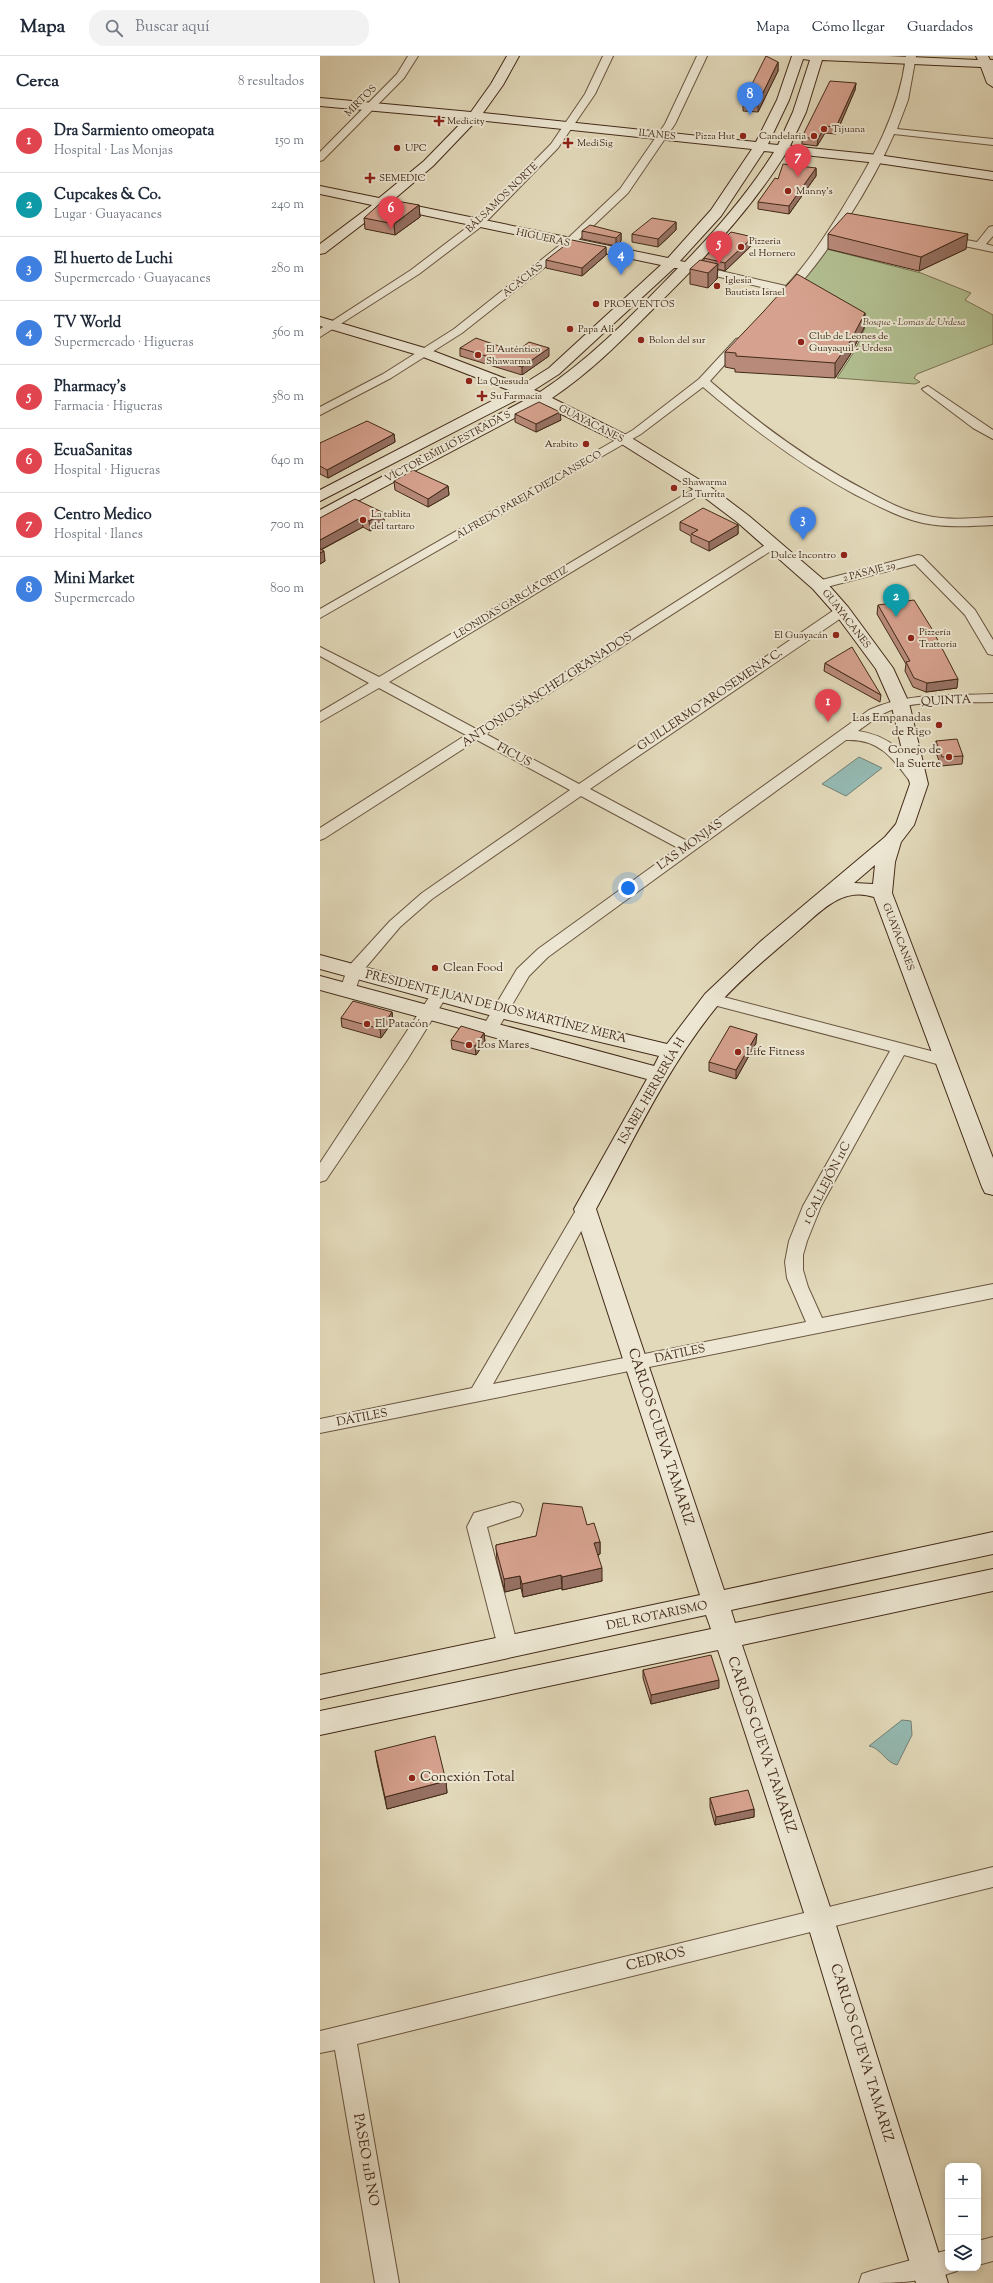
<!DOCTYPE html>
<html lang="es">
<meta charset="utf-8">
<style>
body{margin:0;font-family:"Sorts Mill Goudy",serif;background:#f2f2f3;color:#1f2937}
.controls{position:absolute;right:12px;bottom:12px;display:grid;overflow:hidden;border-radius:8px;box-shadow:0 2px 10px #0003}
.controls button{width:36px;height:36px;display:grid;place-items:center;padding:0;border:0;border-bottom:1px solid #e0e1e3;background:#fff;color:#1f2937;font:20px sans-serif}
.you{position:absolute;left:308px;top:832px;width:14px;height:14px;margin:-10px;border:3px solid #fff;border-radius:50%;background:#1a73e8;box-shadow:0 0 0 6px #1a73e833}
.badge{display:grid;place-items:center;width:26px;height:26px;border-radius:50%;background:#b45309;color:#fff;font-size:13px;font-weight:700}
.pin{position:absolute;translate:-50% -33px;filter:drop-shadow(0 1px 2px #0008)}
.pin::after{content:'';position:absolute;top:21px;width:14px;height:12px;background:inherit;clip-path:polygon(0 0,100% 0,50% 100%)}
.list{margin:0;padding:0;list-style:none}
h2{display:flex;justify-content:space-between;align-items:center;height:52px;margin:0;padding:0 16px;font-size:17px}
h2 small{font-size:13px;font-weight:400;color:#747a83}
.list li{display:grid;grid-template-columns:26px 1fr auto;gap:12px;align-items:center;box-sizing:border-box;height:64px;padding:0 16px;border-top:1px solid #e0e1e3}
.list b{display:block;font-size:15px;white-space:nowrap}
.list p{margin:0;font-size:13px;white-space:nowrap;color:#747a83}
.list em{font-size:13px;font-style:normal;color:#747a83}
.icon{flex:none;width:22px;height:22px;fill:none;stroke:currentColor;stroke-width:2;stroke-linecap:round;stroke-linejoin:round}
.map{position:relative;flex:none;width:673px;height:2227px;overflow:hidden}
header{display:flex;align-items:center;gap:24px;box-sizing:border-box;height:56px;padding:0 20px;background:#fff;border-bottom:1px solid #e0e1e3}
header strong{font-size:19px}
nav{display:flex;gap:22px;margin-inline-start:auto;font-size:14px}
.search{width:280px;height:36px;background:#f2f2f3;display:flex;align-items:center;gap:10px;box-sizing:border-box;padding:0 14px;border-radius:16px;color:#747a83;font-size:15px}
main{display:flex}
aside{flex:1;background:#fff}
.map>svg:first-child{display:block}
</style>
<header>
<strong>Mapa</strong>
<div class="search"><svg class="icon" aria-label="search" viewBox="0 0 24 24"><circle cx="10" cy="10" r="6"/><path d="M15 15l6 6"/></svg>Buscar aquí</div>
<nav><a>Mapa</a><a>Cómo llegar</a><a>Guardados</a></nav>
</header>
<main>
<aside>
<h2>Cerca<small>8 resultados</small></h2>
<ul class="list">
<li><span class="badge" style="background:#e0444e">1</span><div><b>Dra Sarmiento omeopata</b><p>Hospital · Las Monjas</p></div><em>150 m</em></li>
<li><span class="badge" style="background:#0f9aa8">2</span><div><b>Cupcakes &amp; Co.</b><p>Lugar · Guayacanes</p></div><em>240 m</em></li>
<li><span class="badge" style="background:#3f7fe0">3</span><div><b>El huerto de Luchi</b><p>Supermercado · Guayacanes</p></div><em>280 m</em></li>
<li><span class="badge" style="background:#3f7fe0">4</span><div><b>TV World</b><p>Supermercado · Higueras</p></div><em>560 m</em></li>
<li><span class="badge" style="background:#e0444e">5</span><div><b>Pharmacy's</b><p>Farmacia · Higueras</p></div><em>580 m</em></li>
<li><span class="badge" style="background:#e0444e">6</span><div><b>EcuaSanitas</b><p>Hospital · Higueras</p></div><em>640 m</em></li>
<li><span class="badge" style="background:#e0444e">7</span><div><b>Centro Medico</b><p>Hospital · Ilanes</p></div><em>700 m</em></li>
<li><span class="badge" style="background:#3f7fe0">8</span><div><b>Mini Market</b><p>Supermercado</p></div><em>800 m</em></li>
</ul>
</aside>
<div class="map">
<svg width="673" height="2227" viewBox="0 0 673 2227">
<rect width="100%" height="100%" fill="#e2d9ba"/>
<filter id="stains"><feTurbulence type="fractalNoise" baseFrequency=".005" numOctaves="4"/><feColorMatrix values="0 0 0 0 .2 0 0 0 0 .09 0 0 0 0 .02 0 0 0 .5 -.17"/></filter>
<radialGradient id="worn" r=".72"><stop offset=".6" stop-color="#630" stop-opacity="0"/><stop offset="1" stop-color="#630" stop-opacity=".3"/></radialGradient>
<!-- green -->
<polygon fill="#b2bf91" stroke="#7a7454" points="507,193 601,217 651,237 645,244 673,259 673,288 597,318 594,322 600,326 595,328 517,322 534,296 545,272 475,231"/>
<!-- water -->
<g fill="#95bab3" stroke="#748075">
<polygon points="539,701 562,712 526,740 502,728"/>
<path d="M582,1664L591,1665L592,1679L577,1709C565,1706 561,1692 549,1690Z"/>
</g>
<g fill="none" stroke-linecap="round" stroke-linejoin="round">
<defs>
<g id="street">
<polygon points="88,0 98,0 84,22 3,104 0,105 0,96 77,18"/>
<polygon points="283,0 293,0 275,38 238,92 162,170 99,218 0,281 0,273 91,214 154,166 231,88 265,38"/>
<polygon points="377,0 387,0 355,68 308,137 253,189 142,277 71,322 0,359 0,351 63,318 134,273 245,185 300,133 345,68"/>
<path d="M586,0H596L588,44L577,73L673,83V89L574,78C552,129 508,199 470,239H462V236L371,214V210L375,209L466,230C488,207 505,180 522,153C552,104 579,58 586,0Z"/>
<polygon points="673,170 673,180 666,188 673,190 673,196 625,186 620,183 625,180 657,186 669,171"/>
<path d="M420,282L426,285L424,287L390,325C438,367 488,404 545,434C564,444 583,455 604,459C626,465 650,462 673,461V469C650,470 626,472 603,467C580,462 558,450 536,439C480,409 431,372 383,331L321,378L0,562V553L313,374L379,323L416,283Z"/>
<polygon points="608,330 673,374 673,383 653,372 604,335 602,333"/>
<path d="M382,428L386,429L388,432L386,435L69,626L156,673L453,484L459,488L457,491L166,678L259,728L517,552H527L529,555L527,558L270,733L367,785L549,654C588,636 631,640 673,638V646C642,647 598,643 569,655C557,660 548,668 538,675C572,680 585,698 604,725L606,728L604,731H594C575,705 561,682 526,684L228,901L209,920L176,976H164L162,972L197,913L218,893L358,792L261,740L112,843L80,871L41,917L34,938H22L20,934L28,911L70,865L102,837L250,734L157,684L5,782L0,784V772L146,679L59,632L0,666V656L49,627L0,600V591L59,621Z"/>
<polygon points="598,499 602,500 655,554 673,584 673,599 668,598 645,559 595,508 499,533 493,529 494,526"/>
<polygon points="120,933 126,934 128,938 87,1004 6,1124 0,1126 0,1107 114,934"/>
<polygon points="392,938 630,1000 632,1004 630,1008 624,1010 584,999 501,1150 487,1185 483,1199 483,1214 488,1231 502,1262 673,1228 673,1242 0,1377 0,1363 152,1332 259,1149 265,1147 271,1149 274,1153 173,1328 486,1266 467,1222 465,1206 469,1185 483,1150 570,995 386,947 384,943 386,939"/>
<polygon points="193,1446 200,1448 203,1454 200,1460 167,1471 198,1591 195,1597 188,1600 181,1597 178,1591 147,1471 154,1457"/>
<polygon points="673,1811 673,1831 37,1988 79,2227 55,2227 15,1994 0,1997 0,1975"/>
<polygon points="673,2181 673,2205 658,2209 658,2185"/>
<path d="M628,2194V2212H638L637,2215C603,2227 574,2227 539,2227L542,2218L551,2215Z"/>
</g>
<path id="secondary" d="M187,0H199L183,29L163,57L436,86L457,44L472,0H568L658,4L656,0H668L670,4H673V31L667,27L661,11L502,4L486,56L470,90L558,99L673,116V124L558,107L466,97C430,155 383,204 334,252C300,286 273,314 232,342L310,381L388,429L429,460L505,525L528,551L573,612L589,647L608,728L594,769L581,786L575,806L572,837L673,1102V1139L665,1137L662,1131L554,841C522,830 500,856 478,875C453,897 420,923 398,949C348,1010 314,1083 276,1153L404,1534L673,1476V1498L411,1554L415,1567L673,1513V1535L422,1589L514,1863L628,2227H596L486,1863L398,1594L0,1679V1655L391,1573L386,1559L0,1643V1619L380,1539L254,1153L327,1023L0,934V920L334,1010L339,1000L180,962L0,913V899L180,948L347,988L385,938L440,886L565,781L576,768L590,728L571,647L556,613L516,559L493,533L417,466L376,435L300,387L221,348L0,465V454L209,342L204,340L0,445V434L191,335L98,299L0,270V261L108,293L202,329L229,312L341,209L65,151L5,197L0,198V188L52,149L0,138V130L59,142L104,105L145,63L0,50V42L151,56L171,28ZM483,3L490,4L473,56L458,89L448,88L469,44ZM157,64L432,93L391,154L348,202L72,145L113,110ZM444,95L454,96C429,136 398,172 365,206L360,205L401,160ZM354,212H358C314,257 272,302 220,336L214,334L239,318ZM555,809L553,828L534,827Z"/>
</defs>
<!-- street casing -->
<use href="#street" stroke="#6a5640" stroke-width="2"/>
<!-- secondary casing -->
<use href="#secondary" stroke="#422a18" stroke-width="2"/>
<!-- street -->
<use href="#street" fill="#ece6d2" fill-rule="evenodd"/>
<!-- secondary -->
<use href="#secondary" fill="#ece6d2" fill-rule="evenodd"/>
</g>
<!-- wall -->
<g fill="#b88a7a" stroke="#422a18">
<polygon points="458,6 458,15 438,56 423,55 423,46"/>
<polygon points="536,27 535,34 516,78 505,77 497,90 482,88 482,81"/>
<polygon points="496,112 496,120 469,158 438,153 438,146 458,123"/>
<polygon points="99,149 100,161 75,179 45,173 44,162"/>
<polygon points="356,166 356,174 338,191 312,186 312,178"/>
<polygon points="262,175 301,177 301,185 296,190 262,183"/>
<polygon points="508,178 646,193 599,215 508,193"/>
<polygon points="433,188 405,215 398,213 397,223 388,232 370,228 370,213 384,204 384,202"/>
<polygon points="286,191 286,199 262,220 226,212 226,204"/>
<polygon points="545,257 544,272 530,299 515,322 415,316 415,313 405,311 405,296"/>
<polygon points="140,292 196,296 229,300 202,319 140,300"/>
<polygon points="195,358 241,364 216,376 195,366"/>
<polygon points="74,378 75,386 8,422 0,418 0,387"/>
<polygon points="74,425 128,430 129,439 108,451 75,434"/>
<polygon points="64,457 64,467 50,475 43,471 1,494 5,505 0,508 0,462"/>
<polygon points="360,466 418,469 418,478 389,495 371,486 371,480 360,474"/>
<polygon points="558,549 637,632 606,636 593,631 585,615 586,608 557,558"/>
<polygon points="505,607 561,639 560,646 504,615"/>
<polygon points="616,685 643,700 642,708 621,710 615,694"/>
<polygon points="72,956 73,965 61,982 22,971 21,962"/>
<polygon points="164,977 165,986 156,999 132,993 131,984"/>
<polygon points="436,987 416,1023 389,1015 389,1006"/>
<polygon points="267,1469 280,1486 280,1498 278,1499 282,1525 242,1534 242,1532 203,1541 201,1532 185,1536 177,1506 176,1489"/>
<polygon points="323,1614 399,1632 331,1648 323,1622"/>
<polygon points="55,1695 126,1725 127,1737 67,1753 57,1707"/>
<polygon points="390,1742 434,1753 434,1761 395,1769 390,1751"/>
</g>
<!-- shaded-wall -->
<g fill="#967163" stroke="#422a18">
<polygon points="458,6 458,15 438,56 438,47"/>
<polygon points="536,27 535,34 516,78 516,71"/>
<polygon points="505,70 505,77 497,90 498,83"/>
<polygon points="496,112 496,120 469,158 469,150"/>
<polygon points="99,149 100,161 75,179 74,168"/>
<polygon points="356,166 356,174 338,191 338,183"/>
<polygon points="301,177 301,185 296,190 296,182"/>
<polygon points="648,178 646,193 599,215 601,201"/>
<polygon points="433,181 433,188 405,215 405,207"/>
<polygon points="286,191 286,199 262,220 262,212"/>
<polygon points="398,208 397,223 388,232 388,217"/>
<polygon points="545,257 544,272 530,299 515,322 515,307"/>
<polygon points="229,292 229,300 202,319 202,311"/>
<polygon points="240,356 241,364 216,376 216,368"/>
<polygon points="74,378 75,386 8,422 7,414"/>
<polygon points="128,430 129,439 108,451 108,443"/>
<polygon points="64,457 64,467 50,475 49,465"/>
<polygon points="42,461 43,471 0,494 0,484"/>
<polygon points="418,469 418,478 389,495 389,486"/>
<polygon points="4,495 5,505 0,508 0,497"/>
<polygon points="638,623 637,632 606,636 607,627"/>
<polygon points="72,956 73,965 61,982 60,973"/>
<polygon points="164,977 165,986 156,999 155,990"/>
<polygon points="437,978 436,987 416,1023 416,1014"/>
<polygon points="280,1486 280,1498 274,1500 274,1487"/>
<polygon points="282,1512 282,1525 242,1534 242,1521"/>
<polygon points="241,1519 242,1532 203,1541 202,1528"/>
<polygon points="200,1520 201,1532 185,1536 184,1523"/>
<polygon points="399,1624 399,1632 331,1648 331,1639"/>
<polygon points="126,1725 127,1737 67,1753 65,1741"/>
<polygon points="434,1753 434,1761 395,1769 396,1761"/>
</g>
<!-- building -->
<g fill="#d6a18e" stroke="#422a18">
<polygon points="446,0 458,6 438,47 423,46"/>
<polygon points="510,25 536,27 516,71 505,70 498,83 482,81"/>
<polygon points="463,108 496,112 469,150 438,146 455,122 458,123"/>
<polygon points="65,143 99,149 74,168 44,162"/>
<polygon points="527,157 648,178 601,201 508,178"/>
<polygon points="332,162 356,166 338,183 312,178"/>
<polygon points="270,169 301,177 296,182 262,175"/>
<polygon points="411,176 433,181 405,207 384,202"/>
<polygon points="252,184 286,191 262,212 226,204"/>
<polygon points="380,204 398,208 388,217 370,213"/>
<polygon points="477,218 545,257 531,284 515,307 416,300 416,297 405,296 444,255"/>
<polygon points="156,282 196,296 209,286 229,292 202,311 140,292"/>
<polygon points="219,346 240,356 216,368 195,358"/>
<polygon points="47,365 74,378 7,414 0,410 0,387"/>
<polygon points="93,414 128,430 108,443 74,425"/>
<polygon points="35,443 64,457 49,465 42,461 0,484 0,462"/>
<polygon points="383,452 418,469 389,486 371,478 378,474 360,466"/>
<polygon points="0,493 4,495 0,497"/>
<polygon points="594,544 612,573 638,623 607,627 594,622 586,606 590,605 558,549"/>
<polygon points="532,591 561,639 505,607"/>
<polygon points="637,683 643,700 622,701 616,685"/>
<polygon points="33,945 72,956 60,973 21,962"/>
<polygon points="141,970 164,977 155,990 131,984"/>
<polygon points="410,970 437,978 416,1014 389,1006"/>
<polygon points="223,1447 262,1451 267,1469 274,1467 280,1486 274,1487 282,1512 242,1521 241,1519 202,1528 200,1520 184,1523 176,1493 176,1489 216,1480"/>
<polygon points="391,1599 399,1624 331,1639 323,1614"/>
<polygon points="115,1680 126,1725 65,1741 55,1695"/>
<polygon points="428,1734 434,1753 396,1761 390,1742"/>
</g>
<!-- markers -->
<g fill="#8f2418" stroke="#ece6d2" stroke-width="1.5">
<path d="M117 59h4v4h4v4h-4v4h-4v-4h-4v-4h4z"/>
<circle cx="504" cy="73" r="4"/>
<circle cx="423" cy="80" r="4"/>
<circle cx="494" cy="80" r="4"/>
<path d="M246 81h4v4h4v4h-4v4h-4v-4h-4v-4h4z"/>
<circle cx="77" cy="92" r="4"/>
<path d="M48 116h4v4h4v4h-4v4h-4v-4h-4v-4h4z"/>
<circle cx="468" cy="135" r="4"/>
<circle cx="421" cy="191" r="4"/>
<circle cx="397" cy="230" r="4"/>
<circle cx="276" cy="248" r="4"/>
<circle cx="250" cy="273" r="4"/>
<circle cx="321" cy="284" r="4"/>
<circle cx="481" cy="286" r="4"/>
<circle cx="158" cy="299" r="4"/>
<circle cx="149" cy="325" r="4"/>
<path d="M160 334h4v4h4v4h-4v4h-4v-4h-4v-4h4z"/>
<circle cx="266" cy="388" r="4"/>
<circle cx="354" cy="432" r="4"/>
<circle cx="43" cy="464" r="4"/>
<circle cx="524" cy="499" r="4"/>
<circle cx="516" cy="579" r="4"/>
<circle cx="591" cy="582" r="4"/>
<circle cx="619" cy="669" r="4"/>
<circle cx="629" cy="701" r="4"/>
<circle cx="115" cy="912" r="4"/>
<circle cx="47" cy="968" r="4"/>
<circle cx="149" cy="989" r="4"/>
<circle cx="418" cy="996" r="4"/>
<circle cx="92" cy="1722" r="4"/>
</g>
<g text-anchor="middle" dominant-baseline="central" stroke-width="4" stroke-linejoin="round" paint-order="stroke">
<!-- far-street labels -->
<g font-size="10" fill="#422a18" stroke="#ece6d2">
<text transform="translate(41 45) rotate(-45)">MIRTOS</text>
<text transform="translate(337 79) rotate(6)">ILANES</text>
<text transform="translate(182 142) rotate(-44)">BÁLSAMOS NORTE</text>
<text transform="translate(223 182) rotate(12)">HIGUERAS</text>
<text transform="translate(203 224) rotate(-39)">ACACIAS</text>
<text transform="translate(271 368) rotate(27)">GUAYACANES</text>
<text transform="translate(128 391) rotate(-28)">VÍCTOR EMILIO ESTRADA S</text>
<text transform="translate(209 439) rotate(-30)">ALFREDO PAREJA DIEZCANSECO</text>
<text transform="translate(549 516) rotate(-15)">2 PASAJE 29</text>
<text transform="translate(191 547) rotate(-31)">LEONIDAS GARCÍA ORTIZ</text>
<text transform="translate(526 563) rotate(52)">GUAYACANES</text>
<text transform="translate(578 881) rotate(69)">GUAYACANES</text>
</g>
<!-- far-poi labels -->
<g font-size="10" fill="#422a18" stroke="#ece6d2" text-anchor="start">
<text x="127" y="65">Medicity</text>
<text x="512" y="73">Tijuana</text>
<text x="415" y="80" text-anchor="end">Pizza Hut</text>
<text x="486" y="80" text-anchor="end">Candelaria</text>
<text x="257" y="87">MediSig</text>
<text x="85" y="92">UPC</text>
<text x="59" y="122">SEMEDIC</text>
<text x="476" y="135">Manny's</text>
<text x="429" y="185">Pizzeria<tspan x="429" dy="12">el Hornero</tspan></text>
<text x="405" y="224">Iglesia<tspan x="405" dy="12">Bautista Israel</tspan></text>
<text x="284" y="248">PROEVENTOS</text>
<text x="258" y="273">Papa Ali</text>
<text x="489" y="280">Club de Leones de<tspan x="489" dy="12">Guayaquil - Urdesa</tspan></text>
<text x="329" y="284">Bolon del sur</text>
<text x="166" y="293">El Auténtico<tspan x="166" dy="12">Shawarma</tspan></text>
<text x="157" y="325">La Quesuda</text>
<text x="170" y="340">Su Farmacia</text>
<text x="258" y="388" text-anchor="end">Arabito</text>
<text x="362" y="426">Shawarma<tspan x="362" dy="12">La Turrita</tspan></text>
<text x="51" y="458">La tablita<tspan x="51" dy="12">del tartaro</tspan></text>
<text x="516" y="499" text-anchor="end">Dulce Incontro</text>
<text x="599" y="576">Pizzería<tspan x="599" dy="12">Trattoria</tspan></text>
<text x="508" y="579" text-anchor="end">El Guayacán</text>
</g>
<!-- far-park labels -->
<g font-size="10" font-style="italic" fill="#584830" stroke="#ece6d2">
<text x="594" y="266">Bosque - Lomas de Urdesa</text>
</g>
<!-- street labels -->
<g font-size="12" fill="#422a18" stroke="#ece6d2">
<text transform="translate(227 634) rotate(-33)">ANTONIO SÁNCHEZ GRANADOS</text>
<text transform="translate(390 644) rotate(-34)">GUILLERMO AROSEMENA C.</text>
<text transform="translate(626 645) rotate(-3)">QUINTA</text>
<text transform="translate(194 699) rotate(28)">FICUS</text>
<text transform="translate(370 789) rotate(-36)">LAS MONJAS</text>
<text transform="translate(176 951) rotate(14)">PRESIDENTE JUAN DE DIOS MARTÍNEZ MERA</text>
<text transform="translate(332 1035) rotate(-60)">ISABEL HERRERÍA H</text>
<text transform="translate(507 1127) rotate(-63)">1 CALLEJÓN 11C</text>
<text transform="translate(360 1298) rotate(-12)">DÁTILES</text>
<text transform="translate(42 1362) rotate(-11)">DÁTILES</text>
<text transform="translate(337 1560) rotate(-12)">DEL ROTARISMO</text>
</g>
<!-- poi labels -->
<g font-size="12" fill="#422a18" stroke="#ece6d2" text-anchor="start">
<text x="611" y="662" text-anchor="end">Las Empanadas<tspan x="611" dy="14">de Rigo</tspan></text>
<text x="621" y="694" text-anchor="end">Conejo de<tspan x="621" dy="14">la Suerte</tspan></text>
<text x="123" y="912">Clean Food</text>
<text x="55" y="968">El Patacón</text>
<text x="157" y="989">Los Mares</text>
<text x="426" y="996">Life Fitness</text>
</g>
<!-- near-street labels -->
<g font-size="14" fill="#422a18" stroke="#ece6d2">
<text transform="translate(340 1381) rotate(72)">CARLOS CUEVA TAMARIZ</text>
<text transform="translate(441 1689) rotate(71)">CARLOS CUEVA TAMARIZ</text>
<text transform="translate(336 1904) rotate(-14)">CEDROS</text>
<text transform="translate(541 1997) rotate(73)">CARLOS CUEVA TAMARIZ</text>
<text transform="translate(45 2104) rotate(80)">PASEO 11B NO</text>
</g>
<!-- near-poi labels -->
<g font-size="14" fill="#422a18" stroke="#ece6d2" text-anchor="start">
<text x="100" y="1722">Conexión Total</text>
</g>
</g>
<rect width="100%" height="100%" filter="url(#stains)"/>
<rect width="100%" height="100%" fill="url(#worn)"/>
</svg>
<div class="controls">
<button>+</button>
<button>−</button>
<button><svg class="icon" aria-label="layers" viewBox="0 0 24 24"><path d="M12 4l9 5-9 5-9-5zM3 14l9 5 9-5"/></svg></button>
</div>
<div class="you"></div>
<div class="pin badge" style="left:508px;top:666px;background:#e0444e">1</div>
<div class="pin badge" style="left:576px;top:561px;background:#0f9aa8">2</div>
<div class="pin badge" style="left:483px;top:484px;background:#3f7fe0">3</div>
<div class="pin badge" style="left:301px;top:219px;background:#3f7fe0">4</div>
<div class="pin badge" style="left:399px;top:208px;background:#e0444e">5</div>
<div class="pin badge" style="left:71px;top:173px;background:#e0444e">6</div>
<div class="pin badge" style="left:478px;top:121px;background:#e0444e">7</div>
<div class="pin badge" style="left:430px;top:59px;background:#3f7fe0">8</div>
</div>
</main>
